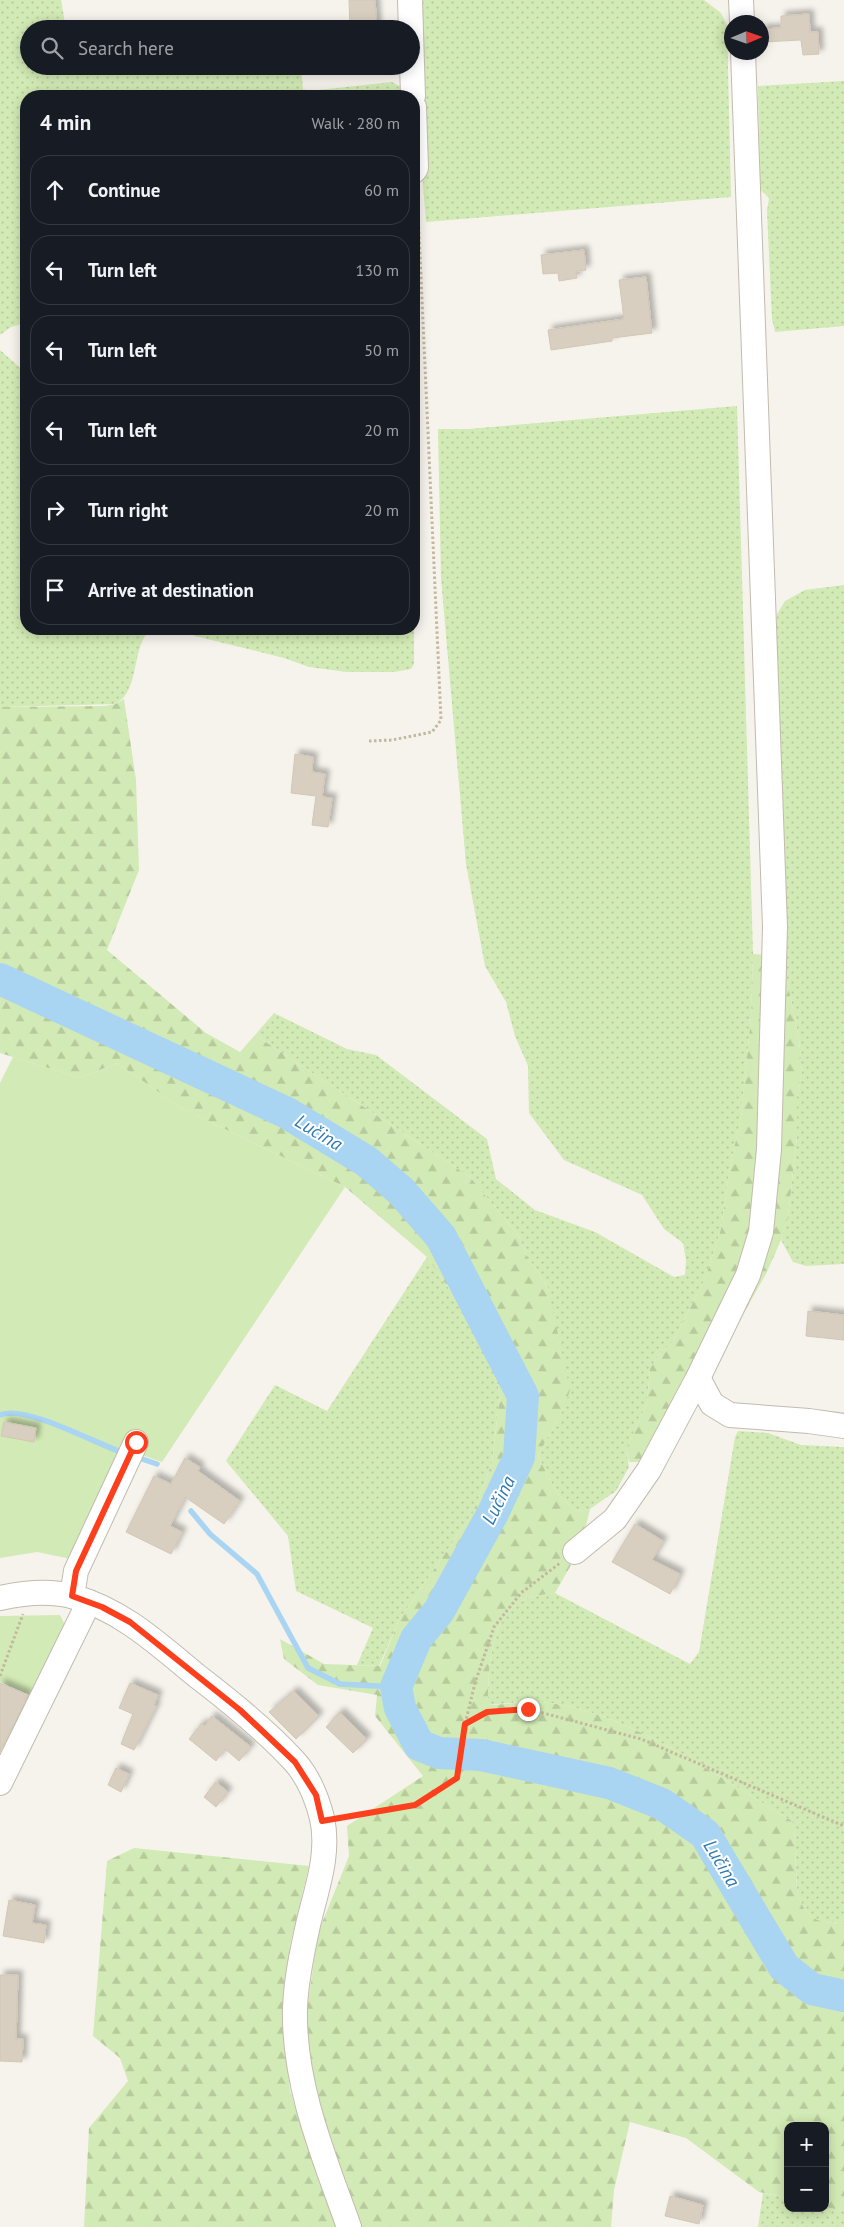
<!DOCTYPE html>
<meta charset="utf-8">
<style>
body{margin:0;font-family:"PT Sans",sans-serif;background:#242831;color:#f1f3f6}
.controls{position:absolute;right:15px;bottom:15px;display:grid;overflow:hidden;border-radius:10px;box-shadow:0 2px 12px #0003}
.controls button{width:45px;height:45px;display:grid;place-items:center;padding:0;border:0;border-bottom:1px solid #363941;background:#171b24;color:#f1f3f6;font:25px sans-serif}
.compass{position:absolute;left:724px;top:15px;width:45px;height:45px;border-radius:50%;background:#171b24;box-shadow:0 2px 12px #0003;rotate:88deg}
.stop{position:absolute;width:15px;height:15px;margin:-11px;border:4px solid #fc3f1d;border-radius:50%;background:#fff}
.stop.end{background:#fc3f1d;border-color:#fff;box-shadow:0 1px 5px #0008}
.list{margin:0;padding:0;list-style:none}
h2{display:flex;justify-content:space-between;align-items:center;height:65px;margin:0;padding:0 20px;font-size:21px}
h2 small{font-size:16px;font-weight:400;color:#9ea1a6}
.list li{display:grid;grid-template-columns:32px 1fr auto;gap:15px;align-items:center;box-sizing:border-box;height:70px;margin:0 10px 10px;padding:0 10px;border:1px solid #363941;border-radius:20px}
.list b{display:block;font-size:19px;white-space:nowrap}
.list em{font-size:16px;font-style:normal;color:#9ea1a6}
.icon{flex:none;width:28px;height:28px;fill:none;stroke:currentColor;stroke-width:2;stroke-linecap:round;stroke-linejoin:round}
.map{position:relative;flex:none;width:844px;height:2227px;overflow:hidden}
.search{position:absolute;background:#171b24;box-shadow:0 2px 12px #0003;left:20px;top:20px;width:400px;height:55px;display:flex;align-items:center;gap:12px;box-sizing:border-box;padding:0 18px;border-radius:28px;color:#9ea1a6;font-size:19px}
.panel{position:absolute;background:#171b24;box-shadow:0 2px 12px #0003;left:20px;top:90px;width:400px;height:545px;border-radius:20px}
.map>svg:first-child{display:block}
</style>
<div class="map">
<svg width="844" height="2227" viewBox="0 0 844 2227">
<defs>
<pattern id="grass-dots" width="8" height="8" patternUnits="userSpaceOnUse" patternTransform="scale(1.25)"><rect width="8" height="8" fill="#d2eab5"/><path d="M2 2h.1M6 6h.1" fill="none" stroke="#b6ca9c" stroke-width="1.8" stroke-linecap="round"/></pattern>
<pattern id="forest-firs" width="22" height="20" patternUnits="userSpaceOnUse" patternTransform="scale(1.25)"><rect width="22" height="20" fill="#d2eab5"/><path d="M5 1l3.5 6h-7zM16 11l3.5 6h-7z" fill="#b6ca9c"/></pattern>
<filter id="shadow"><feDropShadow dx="4.5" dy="-4.5" stdDeviation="2.5" flood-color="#0004"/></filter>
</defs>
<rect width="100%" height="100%" fill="#f6f3ec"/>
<!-- grass -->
<g fill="url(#grass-dots)">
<polygon points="0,0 61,0 66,29 29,29 29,66 301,66 303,89 309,91 392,82 401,87 404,96 26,96 26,323 11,327 0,335"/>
<polygon points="418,0 704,0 721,13 727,25 731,197 426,222 419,138"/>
<polygon points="844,81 844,326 775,332 772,319 767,211 769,198 760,189 758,86"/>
<path d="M0,350L26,373V629H150C131,649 140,690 116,704L0,707Z"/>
<path d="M737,406L753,954L751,1017L741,1117L730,1167L721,1229L705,1279L672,1343L658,1356L650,1369L647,1403L626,1449L629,1467L616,1491L590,1509L577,1511C557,1499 547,1475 538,1455L564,1408L548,1288L525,1253L519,1236L470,1177L255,1035L274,1013L347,1049L376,1055L487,1139L496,1179L535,1210L595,1232L674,1277L685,1275L686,1260L683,1243L664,1229L642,1195L564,1160L529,1113L528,1066L515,1036L506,1002L485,966L466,864L441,578L438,429H468Z"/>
<polygon points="844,585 844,1264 806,1266 793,1262 781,1240 788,1217 797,1136 797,1097 802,1074 799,1039 782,956 775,669 777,614 785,601 805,590"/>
<polygon points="414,617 414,664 411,669 394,672 347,672 309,667 284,658 195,636 179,629 414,629"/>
<polygon points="427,1257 485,1341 500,1394 492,1463 473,1513 399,1620 379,1666 357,1665 373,1628 296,1591 288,1536 226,1461 275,1385 327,1411"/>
<path d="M738,1431L768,1433L801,1445L844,1447V1921C819,1927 803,1916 797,1891L794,1828L792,1821C721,1779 621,1706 538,1702C522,1701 505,1704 488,1705C488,1673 489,1619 521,1601C531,1595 544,1595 555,1593L690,1664L699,1652L735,1437Z"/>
<polygon points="763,2193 788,2198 788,2208 825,2207 844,2211 844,2227 758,2227"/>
</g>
<!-- forest -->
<g fill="url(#forest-firs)">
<path d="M124,699L136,780L139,870L107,950L206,1033L240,1052L255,1035L470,1177L519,1236L525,1253L548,1288L570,1390L564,1408L538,1455C547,1475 557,1499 577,1511L590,1509L586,1526L562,1557L571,1565L555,1593C544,1595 531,1595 521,1601C489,1619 488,1673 488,1705C505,1705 522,1701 538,1702C621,1706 721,1779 792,1821L794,1828L797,1891C803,1916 819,1927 844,1921V2211L825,2207V2126H788V2198L759,2192L686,2138L630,2122L614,2190L611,2227H84L89,2128L128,2081L120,2058L93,2036L107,1861L134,1848L309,1866L290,1945L284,2036L290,2091L306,2140L307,2010L318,1933L349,1856L347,1826L423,1776L375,1716L377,1695L318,1685L284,1659L280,1639L324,1664L380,1666L399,1620L473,1513L492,1463L500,1394L485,1341L427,1257L345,1187L181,1108L117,1063L80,1078L0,1053V707L104,706L116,704Z"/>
<polygon points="753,954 782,956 799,1039 802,1074 797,1097 797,1136 788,1217 781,1240 766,1274 708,1376 640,1462 629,1462 626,1449 647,1403 650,1369 658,1356 672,1343 705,1279 721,1229 730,1167 741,1117 751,1017"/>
</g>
<!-- green -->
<g fill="#d2eab5">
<polygon points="13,1057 80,1078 117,1063 181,1108 345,1187 162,1462 127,1450 71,1559 37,1552 0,1558 0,1083"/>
<polygon points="60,1615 66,1627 32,1696 0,1682 0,1616"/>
</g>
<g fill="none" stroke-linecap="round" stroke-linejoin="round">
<!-- stream -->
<g stroke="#a9d4f2" stroke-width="5.5">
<path d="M0,1415C25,1404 96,1444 124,1453"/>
<polyline points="136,1457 157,1464"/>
<polyline points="191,1511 210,1534 257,1574 308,1668 340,1684 396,1687"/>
</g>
<!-- river -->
<polyline stroke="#a9d4f2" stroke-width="32" points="0,979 287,1113 366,1161 401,1191 441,1237 523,1396 519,1457 493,1513 439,1611 416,1639 396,1687 400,1708 419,1745 439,1753 481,1755 609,1783 662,1804 705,1834 784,1967 812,1989 844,1996"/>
</g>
<!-- building -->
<g fill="#d8cfc1" stroke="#d3c7b4" filter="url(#shadow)">
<polygon points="349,0 375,0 377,29 350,29"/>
<polygon points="809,14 810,32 818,32 819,54 803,55 801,40 762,42 762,29 781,28 781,16"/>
<polygon points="584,250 586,270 576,271 577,278 559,281 558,273 543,274 541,255"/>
<polygon points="646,277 652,333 612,338 612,341 551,350 548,330 624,319 619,280"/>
<polygon points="295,754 313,757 312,772 325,774 322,797 332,798 328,827 312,825 316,796 291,793"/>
<polygon points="808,1311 844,1315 844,1340 806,1336"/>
<polygon points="4,1422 36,1428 34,1442 1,1436"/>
<polygon points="185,1458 200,1467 198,1471 240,1501 224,1524 185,1497 170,1526 182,1532 171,1554 126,1532 154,1476 171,1484"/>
<polygon points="635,1524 663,1541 652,1560 680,1574 670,1594 612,1562"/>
<polygon points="0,1683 28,1695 0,1752"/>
<polygon points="130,1683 158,1695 154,1705 156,1706 134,1750 121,1744 133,1714 119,1708"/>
<polygon points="294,1691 319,1716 296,1739 269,1712"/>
<polygon points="340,1712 367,1739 353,1753 326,1727"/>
<polygon points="212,1716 251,1747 239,1761 225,1749 216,1761 189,1739 202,1723 205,1726"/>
<polygon points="116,1768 129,1774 121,1792 108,1785"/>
<polygon points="216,1782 228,1792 216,1807 204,1797"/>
<polygon points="9,1900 35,1905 32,1923 46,1925 44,1943 3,1936"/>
<polygon points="0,1975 18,1975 16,2039 23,2039 22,2062 0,2061"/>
<polygon points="670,2196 703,2205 699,2224 665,2216"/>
</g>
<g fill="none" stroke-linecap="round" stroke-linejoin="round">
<defs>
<g id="minor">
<polyline points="410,0 413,96"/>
<polyline points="741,0 742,22"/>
<polyline points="414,107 416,168 414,171"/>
<polyline points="698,1378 712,1404 730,1415 809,1421 844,1426"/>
<polyline points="575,1552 615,1519 649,1470 698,1378 748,1275 761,1232 769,1149 775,927 743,52"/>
<polyline points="72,1596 76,1571 136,1442"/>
<path d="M0,1598C23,1593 48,1590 71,1596C121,1609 158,1644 197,1676C231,1702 266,1730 295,1762C309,1778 317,1798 322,1818C330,1855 316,1890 308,1925C302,1952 296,1980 295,2008C293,2084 324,2157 349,2227"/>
<polyline points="0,1783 89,1602"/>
</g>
</defs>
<!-- minor casing -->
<use href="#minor" stroke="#c2bbae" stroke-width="26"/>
<!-- path -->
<g stroke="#c4b79f" stroke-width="3" stroke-dasharray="2.5 2.5" stroke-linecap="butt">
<polyline points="369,741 392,740 432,732 441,720 417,189"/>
<polyline points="0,1676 23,1614"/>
<polyline points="465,1724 487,1712 528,1709 641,1739 844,1826"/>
<polyline points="341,1817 415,1805 457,1778 465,1724 475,1683 494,1627 521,1593 560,1563"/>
</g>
<!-- minor -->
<use href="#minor" stroke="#fff" stroke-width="24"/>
</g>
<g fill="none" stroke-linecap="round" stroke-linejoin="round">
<!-- route -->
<polyline stroke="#fc3f1d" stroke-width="6" points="136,1442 76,1571 72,1596 102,1607 130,1622 240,1710 295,1762 316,1795 322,1821 415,1805 457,1778 465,1724 487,1712 528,1709"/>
</g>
<g text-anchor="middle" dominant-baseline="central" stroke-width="4" stroke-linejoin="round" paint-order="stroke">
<!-- water labels -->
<g font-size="19" font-style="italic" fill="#2e7ab2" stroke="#fff">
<text transform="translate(319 1132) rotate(31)">Lučina</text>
<text transform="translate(498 1500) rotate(-64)">Lučina</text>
<text transform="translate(722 1863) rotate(59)">Lučina</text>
</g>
</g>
</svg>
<div class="controls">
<button>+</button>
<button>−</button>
</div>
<svg class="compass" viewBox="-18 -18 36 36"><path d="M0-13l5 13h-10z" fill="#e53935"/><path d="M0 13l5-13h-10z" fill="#9ea1a6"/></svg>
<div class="stop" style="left:136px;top:1442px"></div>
<div class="stop end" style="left:528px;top:1709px"></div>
<div class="search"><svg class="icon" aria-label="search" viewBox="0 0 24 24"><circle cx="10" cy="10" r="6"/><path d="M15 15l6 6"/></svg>Search here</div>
<section class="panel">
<h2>4 min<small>Walk · 280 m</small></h2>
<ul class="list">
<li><svg class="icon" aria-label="ahead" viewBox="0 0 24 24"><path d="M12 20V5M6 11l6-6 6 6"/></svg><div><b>Continue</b></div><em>60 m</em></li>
<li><svg class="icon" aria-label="left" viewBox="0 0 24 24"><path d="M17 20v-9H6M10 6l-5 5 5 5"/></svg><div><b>Turn left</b></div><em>130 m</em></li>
<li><svg class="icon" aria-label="left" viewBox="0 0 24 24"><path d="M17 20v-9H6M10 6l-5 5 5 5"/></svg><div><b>Turn left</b></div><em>50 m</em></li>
<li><svg class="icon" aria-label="left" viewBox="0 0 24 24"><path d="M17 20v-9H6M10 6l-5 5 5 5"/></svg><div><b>Turn left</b></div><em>20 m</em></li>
<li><svg class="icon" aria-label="right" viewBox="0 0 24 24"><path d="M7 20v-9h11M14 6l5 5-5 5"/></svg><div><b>Turn right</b></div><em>20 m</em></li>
<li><svg class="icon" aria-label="arrive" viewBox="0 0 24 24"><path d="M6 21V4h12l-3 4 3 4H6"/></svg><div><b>Arrive at destination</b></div></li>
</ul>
</section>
</div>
